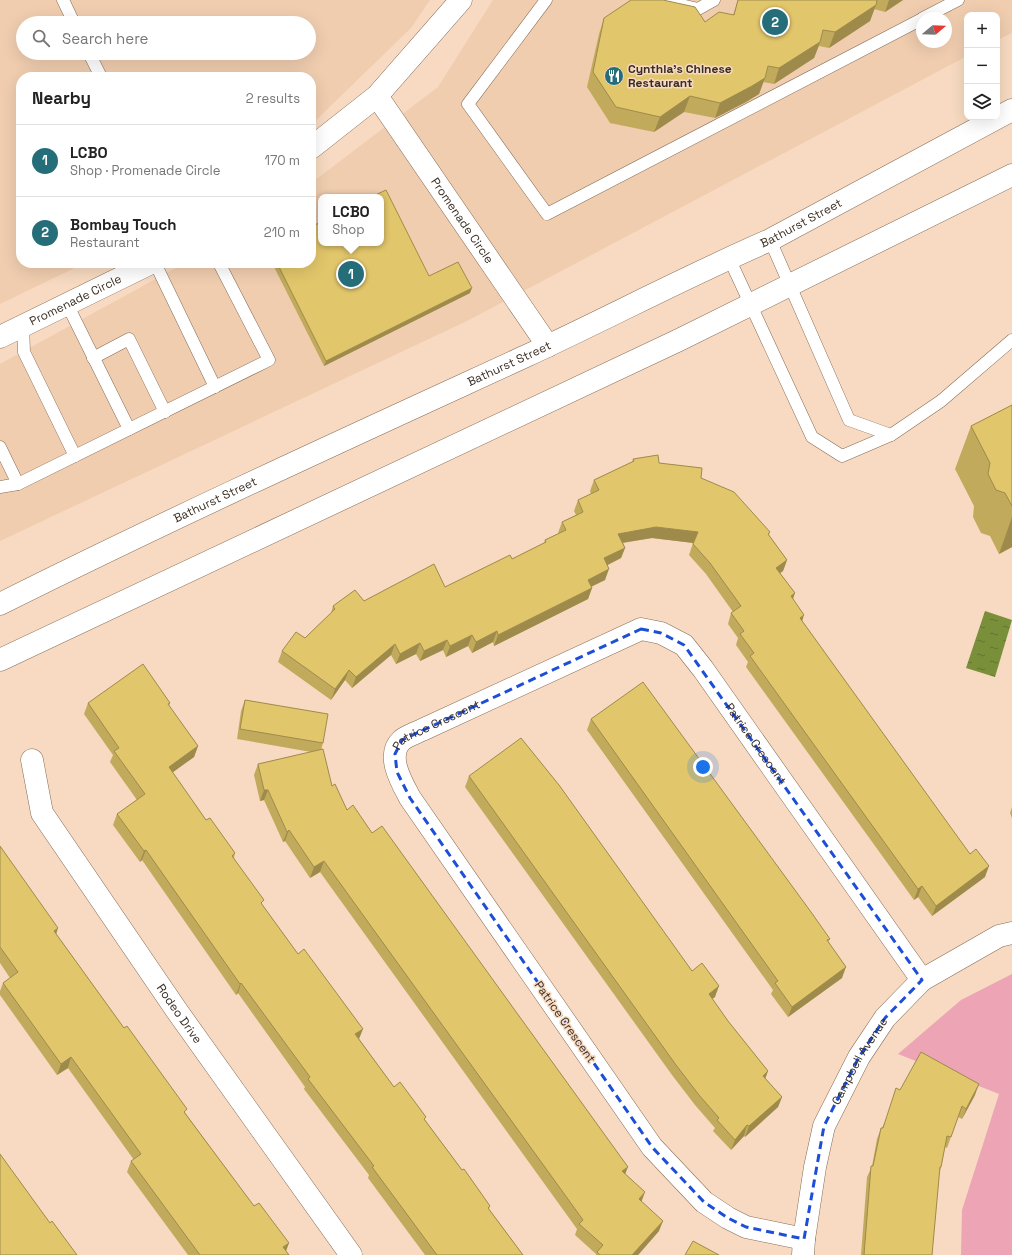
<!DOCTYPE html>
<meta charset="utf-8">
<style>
body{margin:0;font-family:"Space Grotesk",sans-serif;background:#f6f6f6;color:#222}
.controls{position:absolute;right:12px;top:12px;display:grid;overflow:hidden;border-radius:8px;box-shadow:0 4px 16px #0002}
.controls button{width:36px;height:36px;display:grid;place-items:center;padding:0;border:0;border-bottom:1px solid #e0e0e0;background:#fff;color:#222;font:20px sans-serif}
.compass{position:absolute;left:916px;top:12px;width:36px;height:36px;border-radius:50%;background:#fff;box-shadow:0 4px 16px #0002;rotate:71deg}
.you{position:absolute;left:703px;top:767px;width:14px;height:14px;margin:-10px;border:3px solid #fff;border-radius:50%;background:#1a73e8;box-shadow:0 0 0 6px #1a73e833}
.badge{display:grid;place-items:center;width:26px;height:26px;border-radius:50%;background:#256d79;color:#fff;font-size:13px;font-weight:700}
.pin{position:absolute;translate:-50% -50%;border:2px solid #fff;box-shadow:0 1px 4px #0006}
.popup{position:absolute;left:318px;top:194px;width:66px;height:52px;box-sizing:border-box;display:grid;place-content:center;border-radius:8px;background:#fff;filter:drop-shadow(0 1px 3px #0005);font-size:13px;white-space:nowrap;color:#767676}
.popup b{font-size:15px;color:#222}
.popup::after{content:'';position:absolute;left:50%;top:100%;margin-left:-8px;border:8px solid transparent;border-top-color:#fff}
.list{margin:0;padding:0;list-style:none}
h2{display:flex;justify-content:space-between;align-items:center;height:52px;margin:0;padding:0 16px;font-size:17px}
h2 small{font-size:13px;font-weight:400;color:#767676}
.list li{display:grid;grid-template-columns:26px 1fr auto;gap:12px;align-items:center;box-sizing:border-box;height:72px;padding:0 16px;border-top:1px solid #e0e0e0}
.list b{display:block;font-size:15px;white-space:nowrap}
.list p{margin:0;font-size:13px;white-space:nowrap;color:#767676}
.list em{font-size:13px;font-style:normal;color:#767676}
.icon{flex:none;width:22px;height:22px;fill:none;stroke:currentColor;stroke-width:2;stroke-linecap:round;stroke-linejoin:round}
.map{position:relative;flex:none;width:1012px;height:1255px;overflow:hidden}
.search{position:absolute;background:#fff;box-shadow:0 4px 16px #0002;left:16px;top:16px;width:300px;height:44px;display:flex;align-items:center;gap:10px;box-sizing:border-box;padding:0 14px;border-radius:22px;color:#767676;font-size:15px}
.panel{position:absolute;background:#fff;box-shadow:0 4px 16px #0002;left:16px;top:72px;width:300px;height:196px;border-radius:16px}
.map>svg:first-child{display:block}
</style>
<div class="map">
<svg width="1012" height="1255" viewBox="0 0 1012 1255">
<defs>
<pattern id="water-ripples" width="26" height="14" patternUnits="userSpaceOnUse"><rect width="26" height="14" fill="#798f39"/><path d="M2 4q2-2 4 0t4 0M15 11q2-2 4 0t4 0" fill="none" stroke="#647530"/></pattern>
</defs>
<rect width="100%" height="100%" fill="#f7dac1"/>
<!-- built -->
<g fill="#f0cdaf" fill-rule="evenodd">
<path d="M0,0H430L411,28L311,125V77H21V263H85L0,304ZM23,23H309V53H23Z"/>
<path d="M493,0H1012V33L997,40V15H967V56L467,321L0,541V364L185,263H311V183L438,87ZM922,18H946V42H922ZM321,197H381V243H321Z"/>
</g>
<!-- park -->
<polygon fill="#eda5b6" points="1012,974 1012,1255 961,1255 962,1210 999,1094 898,1054 961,1000"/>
<!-- water -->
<polygon fill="url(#water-ripples)" points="985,611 1012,620 995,677 966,668"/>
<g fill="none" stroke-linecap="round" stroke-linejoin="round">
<defs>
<g id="service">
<polyline points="63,0 74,23"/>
<polyline points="546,0 468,104 547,214 922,19"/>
<polyline points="659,0 698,9 714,0"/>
<polyline points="923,18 958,0"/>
<polyline points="89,53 101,77"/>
<polyline points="770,240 849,420 891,435"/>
<polyline points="729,258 812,437 842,456 891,435 941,401 1012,340"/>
<polyline points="155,263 215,387"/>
<polyline points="67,304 129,429"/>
<polyline points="23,325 24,352 75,456"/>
<polyline points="93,358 129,339 165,412"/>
<polyline points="0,447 18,484"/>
<polyline points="0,487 18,484 269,360 219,263"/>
</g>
<g id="minor">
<path id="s1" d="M377,96L548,346"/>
<polyline points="311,148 377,96 461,0"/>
<path id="s2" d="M0,337L151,263"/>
<path id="s3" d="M32,760L42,813L177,1011L351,1255"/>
<path id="s4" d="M804,1239L746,1227L728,1218L704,1202L652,1147L410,798C402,783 385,755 402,740C407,736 416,733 422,730L641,629L661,633L684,645L703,669L922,980"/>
<path id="s5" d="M803,1255L804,1239L815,1167L824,1126L859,1057L885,1018L922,980L999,936L1012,933"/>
</g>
<g id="secondary">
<path id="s6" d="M0,604C174,517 350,437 526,356C608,318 687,276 770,240L1012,110"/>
<polyline points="0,660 679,340 1012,175"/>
</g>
</defs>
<!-- service casing -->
<use href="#service" stroke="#866c56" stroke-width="13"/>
<!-- minor casing -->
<use href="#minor" stroke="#866c56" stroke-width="23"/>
<!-- secondary casing -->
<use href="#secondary" stroke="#866c56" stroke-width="23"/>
<!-- service -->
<use href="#service" stroke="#fff" stroke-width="12"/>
<!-- minor -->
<use href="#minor" stroke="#fff" stroke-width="22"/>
<!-- secondary -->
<use href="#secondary" stroke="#fff" stroke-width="22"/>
</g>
<!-- wall -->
<g fill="#c2aa5c">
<polygon points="738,0 903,0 885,12 874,9 870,21 829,48 819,46 814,58 774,84 763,82 759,94 746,102 715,118 684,112 654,132 610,123 587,87 599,34 604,18 705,22 733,15"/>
<polygon points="272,263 311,263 429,276 470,293 324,366"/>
<polygon points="1012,405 1012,547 999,554 990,536 981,533 973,517 974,506 955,469 971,426"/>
<polygon points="633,459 659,463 701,478 770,532 769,535 787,560 783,571 780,573 795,593 793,598 802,621 985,877 932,916 918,897 914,900 746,667 748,662 736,645 738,638 728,624 731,613 733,612 706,574 689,555 693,543 652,538 623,543 625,548 621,558 607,565 605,580 591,587 592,588 588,599 494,646 493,642 472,653 468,646 446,657 443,650 420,661 416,654 396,664 391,655 352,688 345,680 331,700 278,662 282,651 305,638 331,613 333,606 445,587 512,559 544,543 545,540 558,534 558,533 562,522 576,515 574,511 578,500 591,494 590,491 594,480 632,462"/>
<polygon points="245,700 323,743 321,750 332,786 347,810 372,833 625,1174 659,1231 638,1255 596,1255 596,1254 575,1235 577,1229 320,872 310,878 285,841 283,842 264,800 260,801 254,775 258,764 311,752 237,739 241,711"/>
<polygon points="88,703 170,703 169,706 198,746 194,757 172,772 206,820 235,853 234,858 262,905 359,1039 394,1087 425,1120 462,1170 490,1206 489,1209 523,1255 425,1255 368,1178 369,1175 304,1089 305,1087 238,993 236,995 142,860 140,862 113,825 117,814 137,800 110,762 113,755 84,714"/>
<polygon points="591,719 830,939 828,942 842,978 788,1017 771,994 773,990 587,730"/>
<polygon points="469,776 692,971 715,997 712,999 728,1021 768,1071 765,1078 782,1097 778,1107 745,1137 744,1136 731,1150 713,1131 715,1128 695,1105 672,1075 465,787"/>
<polygon points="1012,807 1012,818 1010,813"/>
<polygon points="0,846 56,934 186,1114 289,1255 188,1255 127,1172 131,1161 134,1160 68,1068 57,1075 0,995 0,991 3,983 10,978 0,963"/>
<polygon points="900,1090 975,1095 962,1119 958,1117 947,1148 945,1147 941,1167 939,1174 932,1255 861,1255 867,1177 872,1166 877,1139 881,1128 882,1128"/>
</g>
<!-- shaded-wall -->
<g fill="#9e8b4b">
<polygon points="889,0 903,0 885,12"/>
<polygon points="876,5 870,21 829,48 835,32"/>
<polygon points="820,42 814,58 774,84 779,68"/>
<polygon points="765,78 759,94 746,102 715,118 720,103"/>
<polygon points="690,96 684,112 654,132 660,117"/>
<polygon points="472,288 470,293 324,366 326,361"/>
<polygon points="1012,517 1012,547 999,554"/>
<polygon points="656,527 698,532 694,543 652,538 614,544 618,534"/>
<polygon points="625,548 621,558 600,569 604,558"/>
<polygon points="787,560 783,571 772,579 776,568"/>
<polygon points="609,569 605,580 584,590 588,580"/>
<polygon points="592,588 588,599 494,646 498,635"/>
<polygon points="795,593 791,604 791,596"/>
<polygon points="804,615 801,625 800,618"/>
<polygon points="497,631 493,642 472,653 476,642"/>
<polygon points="472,635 468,646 446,657 450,646"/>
<polygon points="447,640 443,650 420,661 424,651"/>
<polygon points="420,643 416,654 396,664 400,654"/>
<polygon points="395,644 391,655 352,688 356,677"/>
<polygon points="349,670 345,680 331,700 335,689"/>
<polygon points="198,746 194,757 165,778 169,767"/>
<polygon points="264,790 268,790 264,800 260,801"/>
<polygon points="289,830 285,841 283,842 287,832"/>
<polygon points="146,850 142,860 140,862 144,851"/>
<polygon points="324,861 320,872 310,878 314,867"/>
<polygon points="989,866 985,877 932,916 936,906"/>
<polygon points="922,886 918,897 914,900 918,889"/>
<polygon points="58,928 55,938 54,931"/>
<polygon points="846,967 842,978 788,1017 792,1007"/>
<polygon points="241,983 238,993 236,995 240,984"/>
<polygon points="719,986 715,997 705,1004 709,994"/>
<polygon points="363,1029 359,1039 355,1034"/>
<polygon points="71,1057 68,1068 57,1075 61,1064"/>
<polygon points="768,1071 764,1082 763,1076"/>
<polygon points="979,1084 975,1095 962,1119 966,1109"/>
<polygon points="782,1097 778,1107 745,1137 749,1126"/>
<polygon points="747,1125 744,1136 731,1150 735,1140"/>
<polygon points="628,1167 624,1177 622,1171"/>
<polygon points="645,1192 641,1203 639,1199"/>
<polygon points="663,1221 659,1231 638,1255 632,1255"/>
<polygon points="289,1243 285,1254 283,1247"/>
</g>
<!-- building -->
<g fill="#e2c66b" stroke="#9e8b4b">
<polygon points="631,0 663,0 695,7 705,22 719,12 734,15 738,0 877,0 876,5 835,32 823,30 820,42 779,68 768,66 765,78 752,86 720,103 690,96 660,117 616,107 593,72 604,18"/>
<polygon points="386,190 429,276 458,262 472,288 326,361 277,263 311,263 311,227 321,222 321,243 381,243 381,197 371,197"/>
<polygon points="1012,405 1012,506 1005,493 996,490 988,474 990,463 971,426"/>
<polygon points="658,455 659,463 702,468 701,478 734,492 770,532 768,534 787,560 776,568 795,593 791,596 804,615 800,618 970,854 976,849 989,866 936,906 922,886 918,889 750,656 754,653 740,634 744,631 731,613 741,606 710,563 693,544 698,532 656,527 618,534 625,548 604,558 609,569 588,580 592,588 498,635 497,631 476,642 472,635 450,646 447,640 424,651 420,643 400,654 395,644 356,677 349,670 335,689 282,651 296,632 305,638 335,609 333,606 355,590 364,601 434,564 445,587 510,555 512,559 546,542 545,540 566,530 562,522 583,512 578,500 599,490 594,480 634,461 633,459"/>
<polygon points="143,664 170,703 168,704 198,746 169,767 206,820 210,818 235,853 232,856 264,900 261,903 298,954 304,949 363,1029 355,1034 394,1087 400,1082 426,1117 424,1119 462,1170 464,1169 490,1206 488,1208 523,1255 437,1255 372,1167 374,1166 308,1079 310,1077 241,983 240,984 146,850 144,851 117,814 145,794 114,751 119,748 88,703"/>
<polygon points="643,682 811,912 830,939 827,940 846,967 792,1007 775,983 778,981 591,719"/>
<polygon points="245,700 328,714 323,743 240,729"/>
<polygon points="521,738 559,785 692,971 702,963 719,986 709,994 728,1021 768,1071 763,1076 782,1097 749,1126 747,1125 735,1140 717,1120 719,1118 699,1095 676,1065 469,776"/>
<polygon points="323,749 332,786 335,784 347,810 353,805 372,833 382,826 628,1167 622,1171 645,1192 639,1199 663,1221 632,1255 600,1255 597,1252 603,1245 579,1224 583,1220 324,861 314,867 289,830 287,832 268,790 264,790 258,764"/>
<polygon points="0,846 58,928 54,931 124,1028 127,1026 187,1109 184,1112 254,1206 259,1203 289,1243 283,1247 289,1255 200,1255 131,1161 141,1154 71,1057 61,1064 3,983 18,972 0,947"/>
<polygon points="921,1052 979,1084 966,1109 962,1106 951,1137 947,1136 941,1167 940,1167 932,1255 864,1255 871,1166 873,1166 881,1128 883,1128 896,1088 900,1090"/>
<polygon points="0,1154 50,1223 52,1221 77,1255 0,1255"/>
<polygon points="693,1241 719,1255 685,1255"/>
</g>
<!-- marked area -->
<path fill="none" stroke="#1d4ed8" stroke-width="3" stroke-dasharray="8 5" stroke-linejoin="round" d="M641,629L661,633L684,645L922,980L885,1018L859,1057L824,1126L804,1239L746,1227L728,1218L704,1202L652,1147L410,798L397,772L395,754L402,740Z"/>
<!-- icons -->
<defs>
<symbol id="restaurant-disc" viewBox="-11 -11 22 22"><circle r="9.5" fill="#256d79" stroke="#f7dac1"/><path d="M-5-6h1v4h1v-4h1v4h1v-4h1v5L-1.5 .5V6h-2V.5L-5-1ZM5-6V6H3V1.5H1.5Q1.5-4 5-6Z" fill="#fff"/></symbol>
</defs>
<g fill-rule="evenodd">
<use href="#restaurant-disc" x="603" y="65" width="22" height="22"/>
</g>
<g text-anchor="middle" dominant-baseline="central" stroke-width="3" stroke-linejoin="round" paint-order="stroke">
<!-- poi labels -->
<g font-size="12" font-weight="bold" fill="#382d23" stroke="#f7dac1" text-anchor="start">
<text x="628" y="69">Cynthia's Chinese<tspan x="628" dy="14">Restaurant</tspan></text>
</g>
<!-- street labels -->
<g font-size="12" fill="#382d23" stroke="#f7dac1">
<text stroke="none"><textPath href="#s1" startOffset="151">Promenade Circle</textPath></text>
<text stroke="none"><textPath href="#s6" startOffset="887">Bathurst Street</textPath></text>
<text stroke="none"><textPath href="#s2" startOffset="84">Promenade Circle</textPath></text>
<text stroke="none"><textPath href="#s6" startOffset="563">Bathurst Street</textPath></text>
<text stroke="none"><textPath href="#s6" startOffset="239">Bathurst Street</textPath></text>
<text stroke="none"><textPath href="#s4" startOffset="709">Patrice Crescent</textPath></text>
<text stroke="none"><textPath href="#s4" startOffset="1104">Patrice Crescent</textPath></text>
<text stroke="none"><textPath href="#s3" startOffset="297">Rodeo Drive</textPath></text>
<text transform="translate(565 1022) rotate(55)">Patrice Crescent</text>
<text stroke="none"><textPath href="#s5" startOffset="205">Campbell Avenue</textPath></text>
</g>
</g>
</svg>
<div class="controls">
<button>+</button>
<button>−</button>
<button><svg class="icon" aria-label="layers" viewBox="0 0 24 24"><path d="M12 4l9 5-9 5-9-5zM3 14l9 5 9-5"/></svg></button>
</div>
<svg class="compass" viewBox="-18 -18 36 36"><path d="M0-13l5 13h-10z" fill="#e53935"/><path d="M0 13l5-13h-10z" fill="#767676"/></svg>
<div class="you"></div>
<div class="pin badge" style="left:351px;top:274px">1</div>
<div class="popup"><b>LCBO</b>Shop</div>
<div class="pin badge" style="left:775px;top:22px">2</div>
<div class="search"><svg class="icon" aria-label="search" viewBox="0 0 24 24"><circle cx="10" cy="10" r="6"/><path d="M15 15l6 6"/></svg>Search here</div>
<section class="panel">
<h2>Nearby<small>2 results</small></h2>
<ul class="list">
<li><span class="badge">1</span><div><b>LCBO</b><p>Shop · Promenade Circle</p></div><em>170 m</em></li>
<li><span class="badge">2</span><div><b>Bombay Touch</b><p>Restaurant</p></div><em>210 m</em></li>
</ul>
</section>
</div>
